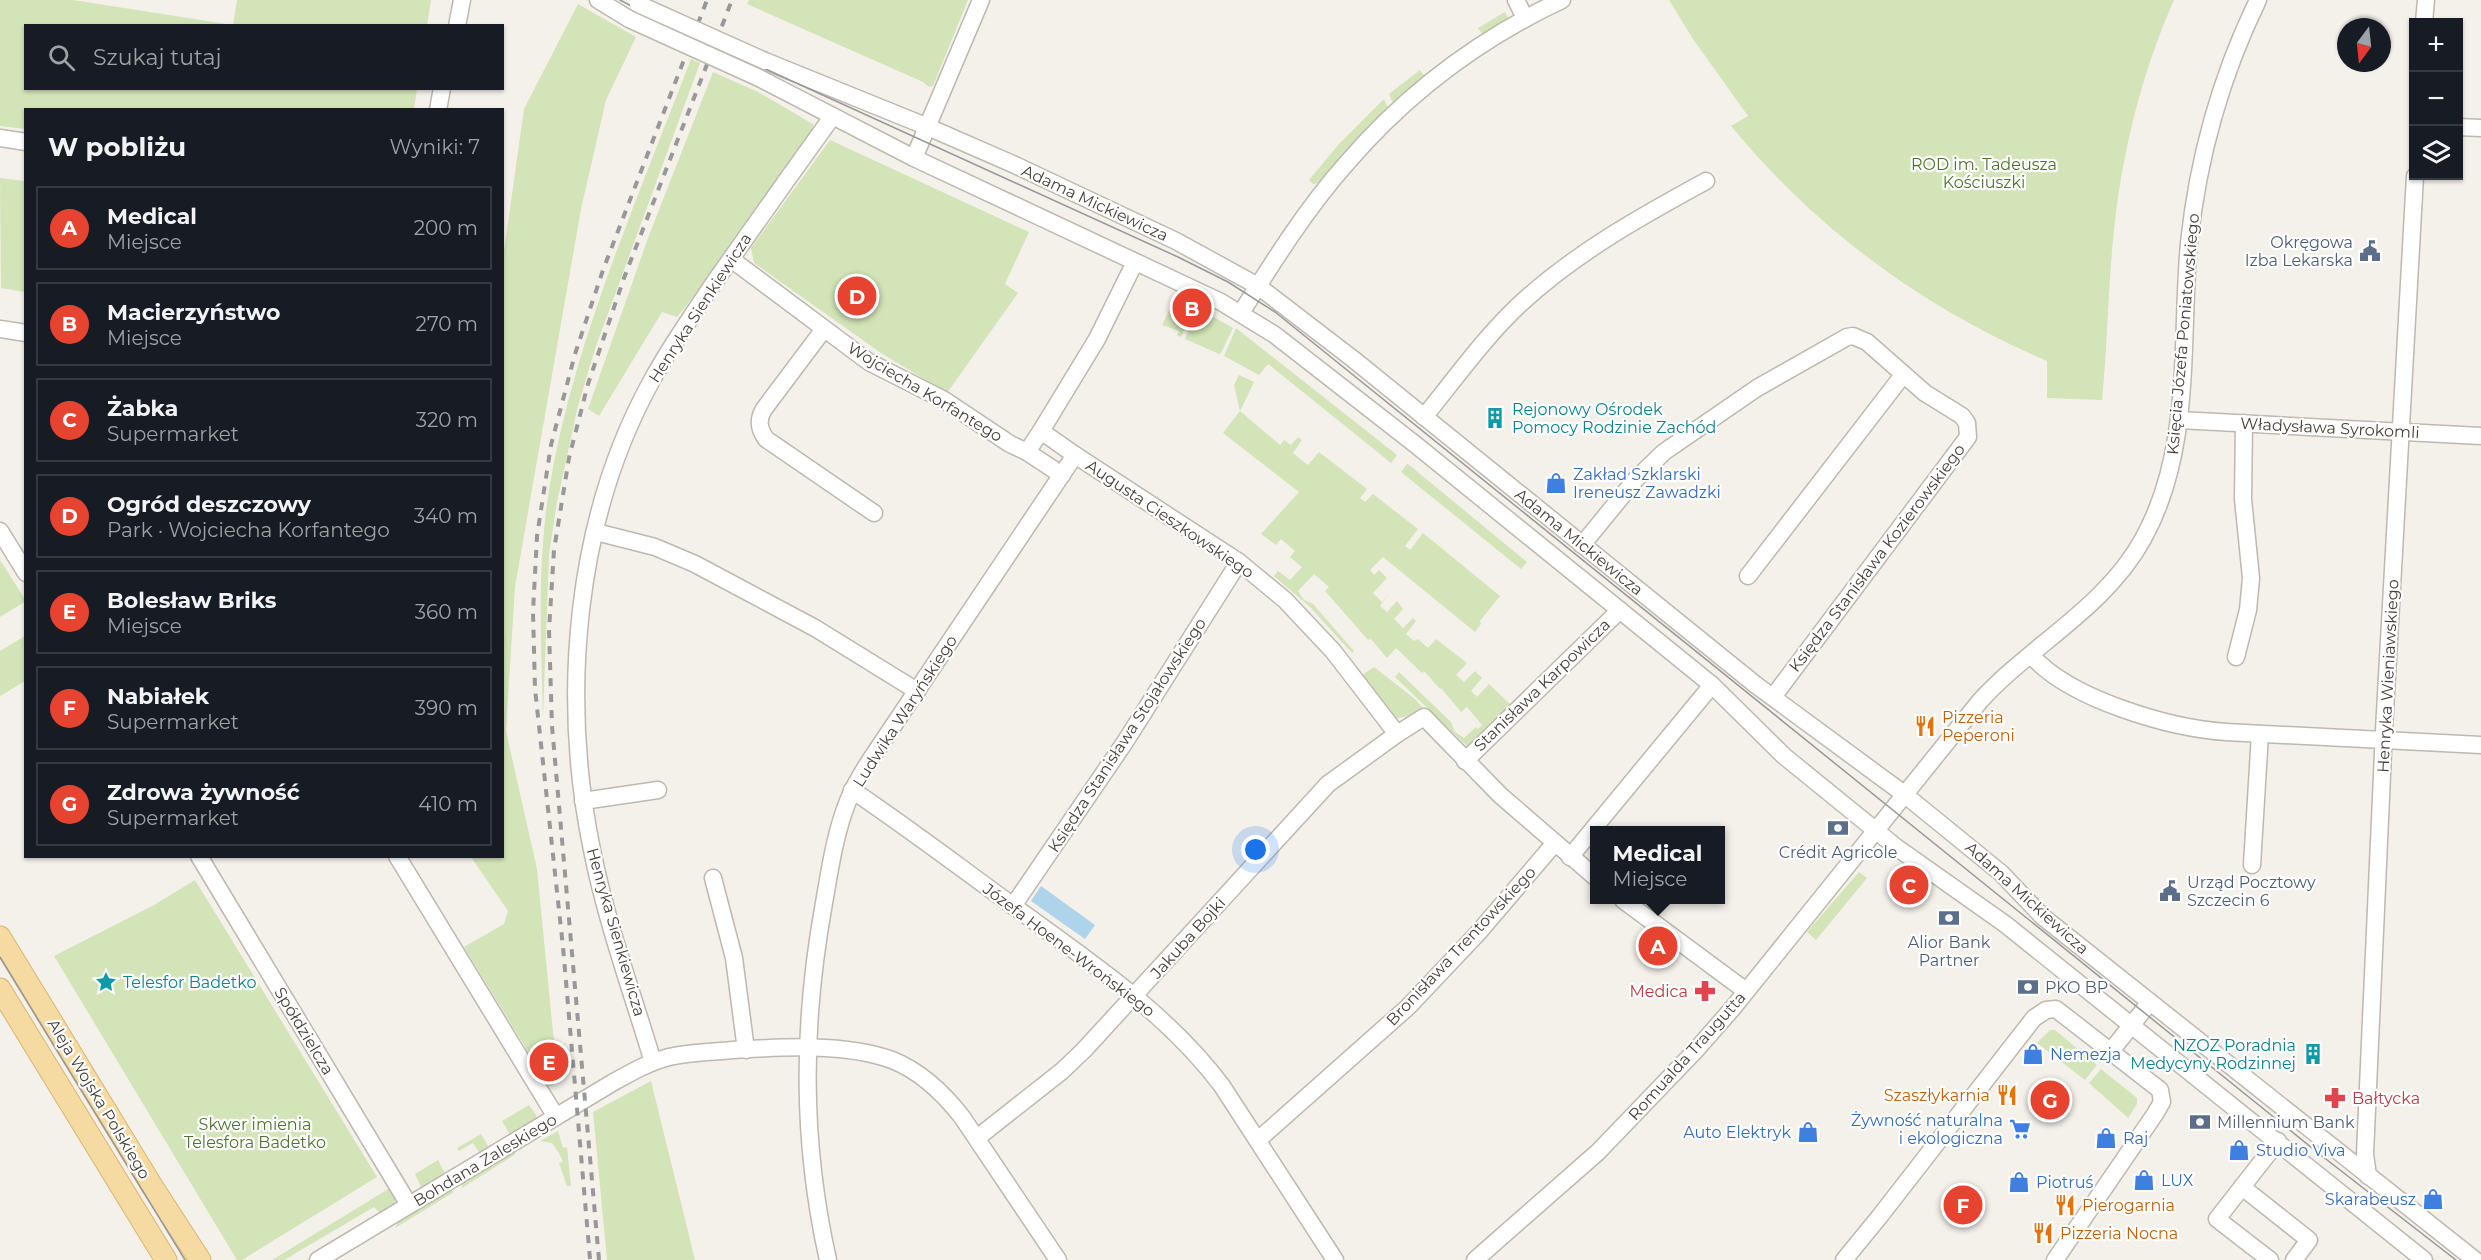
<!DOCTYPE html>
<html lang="pl">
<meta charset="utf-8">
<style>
body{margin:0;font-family:Montserrat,sans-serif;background:#242831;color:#f1f3f6}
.controls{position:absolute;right:18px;top:18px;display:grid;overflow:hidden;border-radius:0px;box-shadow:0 2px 4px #0004}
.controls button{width:54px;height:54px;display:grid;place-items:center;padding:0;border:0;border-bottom:2px solid #363941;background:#171b24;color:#f1f3f6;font:30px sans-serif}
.compass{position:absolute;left:2337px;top:18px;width:54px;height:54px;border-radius:50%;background:#171b24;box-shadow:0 2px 4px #0004;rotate:195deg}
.you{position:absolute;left:1256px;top:850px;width:21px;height:21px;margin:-15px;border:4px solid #fff;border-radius:50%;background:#1a73e8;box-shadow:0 0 0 9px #1a73e833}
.badge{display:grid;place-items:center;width:39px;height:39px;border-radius:50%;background:#e64330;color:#fff;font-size:20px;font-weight:700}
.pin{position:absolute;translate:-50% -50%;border:3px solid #fff;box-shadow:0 2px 6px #0006}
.popup{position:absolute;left:1590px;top:826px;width:135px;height:78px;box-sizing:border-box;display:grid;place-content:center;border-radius:0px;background:#171b24;filter:drop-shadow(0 2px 4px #0005);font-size:20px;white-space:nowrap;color:#9ea1a6}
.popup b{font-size:22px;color:#f1f3f6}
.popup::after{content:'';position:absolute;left:50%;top:100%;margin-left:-12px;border:12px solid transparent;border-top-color:#171b24}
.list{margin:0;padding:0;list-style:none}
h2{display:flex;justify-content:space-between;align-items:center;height:78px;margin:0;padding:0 24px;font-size:26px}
h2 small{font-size:20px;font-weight:400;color:#9ea1a6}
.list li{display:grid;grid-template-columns:39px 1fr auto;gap:18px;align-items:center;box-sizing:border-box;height:84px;margin:0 12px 12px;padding:0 12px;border:2px solid #363941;border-radius:0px}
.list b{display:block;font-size:22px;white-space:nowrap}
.list p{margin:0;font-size:20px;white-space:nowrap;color:#9ea1a6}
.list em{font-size:20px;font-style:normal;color:#9ea1a6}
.icon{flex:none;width:33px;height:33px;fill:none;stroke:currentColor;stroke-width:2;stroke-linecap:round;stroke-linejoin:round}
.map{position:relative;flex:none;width:2481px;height:1260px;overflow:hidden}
.search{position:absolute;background:#171b24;box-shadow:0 2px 4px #0004;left:24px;top:24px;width:480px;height:66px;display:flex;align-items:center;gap:15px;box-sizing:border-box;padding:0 21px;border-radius:0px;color:#9ea1a6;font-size:22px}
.panel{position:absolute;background:#171b24;box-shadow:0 2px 4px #0004;left:24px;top:108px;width:480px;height:750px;border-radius:0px}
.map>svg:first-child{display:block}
</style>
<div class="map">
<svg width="2481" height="1260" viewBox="0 0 2481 1260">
<rect width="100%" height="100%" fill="#f4f1eb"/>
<!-- green -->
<g fill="#d2e4b8">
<polygon points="0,0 73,0 233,25 237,0 431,0 427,25 26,26 26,88 417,89 414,109 26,110 25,129 0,126"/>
<polygon points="749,0 968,0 933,86 929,87 923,82 747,4"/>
<path d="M1669,0H2174C2143,70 2124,145 2115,221C2108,281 2108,341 2102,400L2047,398V361C1923,308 1817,230 1731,126L1748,116L1693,39Z"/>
<polygon points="578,4 636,37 606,100 581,209 515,587 506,731 537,869 558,1083 549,1086 464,947 504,924 508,911 471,857 502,856 503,258 524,109"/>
<polygon points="1505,12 1509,20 1483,35 1478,28"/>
<path d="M691,59L700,63L595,349L578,406L557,502L549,554L543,717C541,641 537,565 549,490C573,343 638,198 691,59Z"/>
<polygon points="1420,70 1425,77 1393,103 1389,94"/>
<polygon points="713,72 758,92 813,124 814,132 743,234 677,317 662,312 599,416 588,409 648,238"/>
<polygon points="1384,99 1388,108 1318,183 1313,184 1309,180 1339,144"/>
<polygon points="830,140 1029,232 1005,284 1018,293 947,393 881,353 754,263 751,248"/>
<polygon points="0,178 25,181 25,292 1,288"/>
<polygon points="1176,297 1184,300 1175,322 1185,328 1181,337 1177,335 1179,331 1162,325"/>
<polygon points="1189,303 1233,328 1221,353 1219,354 1185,339 1191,325 1181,321"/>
<polygon points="1236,328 1397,455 1391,463 1268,364 1259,375 1224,356"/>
<polygon points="1239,375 1254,382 1240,411 1280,445 1284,440 1291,445 1298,437 1302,440 1293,453 1308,465 1319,452 1367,489 1360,498 1365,502 1373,494 1418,529 1405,546 1410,550 1423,533 1500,596 1480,621 1481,624 1475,632 1383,557 1370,570 1374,575 1379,570 1387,578 1373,593 1382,602 1389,593 1380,606 1387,612 1397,601 1403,609 1394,619 1403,628 1413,618 1416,621 1406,634 1414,641 1418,639 1428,648 1436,639 1467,663 1456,675 1464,682 1475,671 1482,678 1471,691 1477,697 1489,684 1510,704 1467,746 1395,677 1399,672 1451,722 1455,732 1464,738 1476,727 1478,729 1482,725 1467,707 1461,712 1441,688 1440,689 1424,671 1422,673 1396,648 1387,658 1371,639 1368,640 1325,591 1329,587 1314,574 1298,591 1304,600 1313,604 1354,651 1352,653 1310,607 1274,576 1278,571 1290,580 1302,567 1290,557 1295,551 1281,539 1276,545 1261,534 1299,492 1223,433 1240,411 1234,385"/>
<polygon points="1407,464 1408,464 1527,562 1521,569 1401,472"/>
<polygon points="0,560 26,601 0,617"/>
<polygon points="25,636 25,681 0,696 0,651"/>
<polygon points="1374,667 1415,699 1432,718 1421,714 1393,719 1359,677"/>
<polygon points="1859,872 1867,878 1816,940 1807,932"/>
<polygon points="195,880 377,1177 242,1260 237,1260 54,956 154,905"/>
<polygon points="2050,1030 2055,1030 2097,1065 2085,1080 2037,1043"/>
<polygon points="2101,1069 2137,1098 2137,1104 2128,1118 2089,1083"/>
<polygon points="651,1081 695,1260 607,1260 593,1112"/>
<polygon points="529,1105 536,1115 537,1121 507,1138 509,1133 502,1121"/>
<polygon points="558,1131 563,1148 567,1147 571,1186 567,1186 559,1163 563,1162 559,1153 552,1143 540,1141"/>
<polygon points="481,1134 488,1146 493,1147 481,1155 473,1143 459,1151 457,1148"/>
<polygon points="512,1152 516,1154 462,1188 461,1182"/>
<polygon points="438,1160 446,1175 422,1189 415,1174"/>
<polygon points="390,1188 396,1199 394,1205 380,1213 374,1207 284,1260 272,1260"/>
<polygon points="450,1189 454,1192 395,1228 400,1218"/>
</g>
<!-- water -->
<polygon fill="#add4ea" points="1041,886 1095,925 1085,939 1031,901"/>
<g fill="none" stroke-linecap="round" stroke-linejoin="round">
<defs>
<g id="minor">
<polyline points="598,0 629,19"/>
<polyline points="1516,0 1525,18"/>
<polyline points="2424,22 2426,0"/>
<polyline points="457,26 462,0"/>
<polyline points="765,61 928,127 1015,165 1176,241 1258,286 1353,359 1756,685 1904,794 2001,873 2043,917 2475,1260"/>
<polyline points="757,77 914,158 1221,302 1275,335 1416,445 1712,685 1784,756 1896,847 2005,924 2424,1260"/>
<polyline points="438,110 442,88"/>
<polyline points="2458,127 2481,128"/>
<polyline points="0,138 26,142"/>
<polyline points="914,158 981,0"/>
<polyline points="731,259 869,362 944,400 1010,444 1027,452"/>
<path d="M1241,313C1273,262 1306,209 1346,164C1406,94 1479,39 1562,0"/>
<polyline points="0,329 26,333"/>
<path d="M824,329L764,409C757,420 759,429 766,439L874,513"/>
<path d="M1424,417C1455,379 1484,338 1519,305C1575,253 1640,217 1706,181"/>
<polyline points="2179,420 2481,436"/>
<polyline points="1041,431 1027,452 1062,475"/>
<polyline points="1075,455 1239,562 1285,600 1333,651 1397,734 1424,717 1500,795 1595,877"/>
<polyline points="0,531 26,573"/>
<polyline points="596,532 655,547 695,564 815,628 917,691"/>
<polyline points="1582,545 1636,479 1664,452 1757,388 1847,337 1853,336 1867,342 1925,393 1962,416 1967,423 1968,437 1773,697"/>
<polyline points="1748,576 1903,375"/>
<path d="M2031,655C2069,699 2169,728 2226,732L2481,745"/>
<polyline points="2236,657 2248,610 2251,578 2243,499 2244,423"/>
<polyline points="1465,761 1620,610"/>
<path d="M852,790C910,829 966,872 1023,913C1093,964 1169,1015 1222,1086L1335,1260"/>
<polyline points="583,801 658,790"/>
<polyline points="199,856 409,1205"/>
<polyline points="397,856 556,1117"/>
<polyline points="1570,857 1712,685"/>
<polyline points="2252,865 2260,734"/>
<polyline points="713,878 734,958 746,1050"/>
<polyline points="1623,900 1746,991"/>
<polyline points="1013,906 1125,742 1239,562"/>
<polyline points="2111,1051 2150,1002"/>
<path d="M653,1062C632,992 606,921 592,850C560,695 575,519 652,380C671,345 694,313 716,280C754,226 793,171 832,117"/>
<polyline points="977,1138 1062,1071 1084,1050 1328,784 1397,734"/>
<polyline points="1258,1140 1408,1007 1478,933 1554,844"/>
<polyline points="2368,1176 2365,1154 2384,730 2415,176"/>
<polyline points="2242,1187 2309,1240 2294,1260"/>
<path d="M318,1260L612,1083C630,1073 649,1062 669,1057C690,1052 712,1052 733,1050C781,1047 846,1043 892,1060C920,1071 944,1094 962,1117L1058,1260"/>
<path d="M828,1260C801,1140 802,1024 824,903C830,869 835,833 848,801C855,783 866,766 877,750L1075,455L1041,431L1097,339L1135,262"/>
<path d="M1475,1260L1598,1152L1696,1050L1732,1009L1980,701C2031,645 2105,608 2143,539C2193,449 2180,341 2189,243C2198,158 2221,76 2258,0"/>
<polyline points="1844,1260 1880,1216 2034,1018 2046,1010 2056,1009 2160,1090 2162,1102 2155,1114 2055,1260"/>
<polyline points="2270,1260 2217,1219 2278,1141"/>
</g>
<g id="major">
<polyline points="0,937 152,1186 200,1260"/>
<polyline points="0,989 166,1260"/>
</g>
</defs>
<!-- minor casing -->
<use href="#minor" stroke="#beb8ae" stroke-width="19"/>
<!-- major casing -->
<use href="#major" stroke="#d9b673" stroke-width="23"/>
<!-- minor -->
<use href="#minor" stroke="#fff" stroke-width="16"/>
<!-- major -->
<use href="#major" stroke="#f5daa2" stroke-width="21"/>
<!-- tram -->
<g stroke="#989898" stroke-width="1.5">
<polyline points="620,0 658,20 1178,257 1228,282 1275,312 2322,1156 2456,1260"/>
<polyline points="0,957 185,1260"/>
</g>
<!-- rail -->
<g stroke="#989898" stroke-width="4" stroke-dasharray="8 8" stroke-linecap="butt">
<polyline points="590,1259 563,947 535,689 533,612 537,536 551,445 575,354 603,270 707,0"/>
<polyline points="599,1260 552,726 549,630 554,550 569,458 588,384 624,278 732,0"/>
</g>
<defs>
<g id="minor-bridge">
<polyline points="638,4 765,61"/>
<polyline points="629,19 757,77"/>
</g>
</defs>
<!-- minor-bridge casing -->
<use href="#minor-bridge" stroke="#beb8ae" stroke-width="19" stroke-linecap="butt"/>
<!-- minor-bridge -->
<use href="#minor-bridge" stroke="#fff" stroke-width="16"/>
</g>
<!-- icons -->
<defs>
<symbol id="civic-bare" viewBox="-9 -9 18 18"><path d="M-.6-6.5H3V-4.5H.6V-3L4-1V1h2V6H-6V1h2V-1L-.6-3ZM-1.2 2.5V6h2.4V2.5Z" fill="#5c6f8a" stroke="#fff" stroke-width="2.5" paint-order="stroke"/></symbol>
<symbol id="building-bare" viewBox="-9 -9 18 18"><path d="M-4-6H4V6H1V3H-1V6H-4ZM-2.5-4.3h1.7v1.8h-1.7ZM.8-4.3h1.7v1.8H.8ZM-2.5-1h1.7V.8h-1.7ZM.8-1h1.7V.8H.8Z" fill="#0f9aa8" stroke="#fff" stroke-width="2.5" paint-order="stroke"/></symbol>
<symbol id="shop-bare" viewBox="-9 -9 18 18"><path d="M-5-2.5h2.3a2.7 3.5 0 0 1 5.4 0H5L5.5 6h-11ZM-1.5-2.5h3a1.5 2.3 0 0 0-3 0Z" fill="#3f7fe0" stroke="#fff" stroke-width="2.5" paint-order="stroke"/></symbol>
<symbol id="restaurant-bare" viewBox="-9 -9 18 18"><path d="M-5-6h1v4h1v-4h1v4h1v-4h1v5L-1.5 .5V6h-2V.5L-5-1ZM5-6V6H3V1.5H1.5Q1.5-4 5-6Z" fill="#e8710a" stroke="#fff" stroke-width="2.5" paint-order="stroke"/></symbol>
<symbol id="bank-bare" viewBox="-9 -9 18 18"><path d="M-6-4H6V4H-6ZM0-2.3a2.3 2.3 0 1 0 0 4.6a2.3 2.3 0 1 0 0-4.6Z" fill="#5c6f8a" stroke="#fff" stroke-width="2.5" paint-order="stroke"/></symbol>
<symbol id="sight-bare" viewBox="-9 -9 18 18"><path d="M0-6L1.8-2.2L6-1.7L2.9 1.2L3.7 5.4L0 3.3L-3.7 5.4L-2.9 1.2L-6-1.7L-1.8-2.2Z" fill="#0f9aa8" stroke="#fff" stroke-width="2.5" paint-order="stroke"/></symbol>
<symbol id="pharmacy-bare" viewBox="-9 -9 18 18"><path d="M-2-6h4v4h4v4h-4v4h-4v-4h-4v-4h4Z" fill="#e0444e" stroke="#fff" stroke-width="2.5" paint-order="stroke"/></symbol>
<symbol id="supermarket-bare" viewBox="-9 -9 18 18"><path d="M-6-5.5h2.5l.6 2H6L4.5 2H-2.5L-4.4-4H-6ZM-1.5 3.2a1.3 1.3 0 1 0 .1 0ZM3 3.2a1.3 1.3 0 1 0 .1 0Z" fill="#3f7fe0" stroke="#fff" stroke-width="2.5" paint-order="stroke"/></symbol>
</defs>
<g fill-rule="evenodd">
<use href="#civic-bare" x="2355" y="236" width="30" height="30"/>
<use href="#building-bare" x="1480" y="403" width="30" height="30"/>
<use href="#shop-bare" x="1541" y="468" width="30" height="30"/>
<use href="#restaurant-bare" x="1910" y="711" width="30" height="30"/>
<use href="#bank-bare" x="1823" y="813" width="30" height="30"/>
<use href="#civic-bare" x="2155" y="876" width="30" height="30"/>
<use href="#bank-bare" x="1934" y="903" width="30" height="30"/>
<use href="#sight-bare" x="91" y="967" width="30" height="30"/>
<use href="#bank-bare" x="2013" y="972" width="30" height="30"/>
<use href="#pharmacy-bare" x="1690" y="976" width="30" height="30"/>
<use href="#shop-bare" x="2018" y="1039" width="30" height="30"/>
<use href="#building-bare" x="2298" y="1039" width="30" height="30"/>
<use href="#restaurant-bare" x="1992" y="1080" width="30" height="30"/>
<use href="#pharmacy-bare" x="2320" y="1083" width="30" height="30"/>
<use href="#bank-bare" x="2185" y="1107" width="30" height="30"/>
<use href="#supermarket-bare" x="2005" y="1114" width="30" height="30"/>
<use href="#shop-bare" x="1793" y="1117" width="30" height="30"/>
<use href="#shop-bare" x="2091" y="1123" width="30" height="30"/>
<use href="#shop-bare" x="2224" y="1135" width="30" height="30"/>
<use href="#shop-bare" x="2129" y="1165" width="30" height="30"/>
<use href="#shop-bare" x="2004" y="1167" width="30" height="30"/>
<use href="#shop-bare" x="2418" y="1184" width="30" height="30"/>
<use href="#restaurant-bare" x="2050" y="1190" width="30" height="30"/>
<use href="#restaurant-bare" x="2028" y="1218" width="30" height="30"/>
</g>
<g text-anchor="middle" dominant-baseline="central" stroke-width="4.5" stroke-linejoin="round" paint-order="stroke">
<!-- park labels -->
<g font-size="16" fill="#4e7431" stroke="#fff">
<text x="1984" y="164">ROD im. Tadeusza<tspan x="1984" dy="18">Kościuszki</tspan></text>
<text x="255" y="1124">Skwer imienia<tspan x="255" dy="18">Telesfora Badetko</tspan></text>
</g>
<!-- street labels -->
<g font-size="16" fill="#474139" stroke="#fff">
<text transform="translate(1095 203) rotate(25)">Adama Mickiewicza</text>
<text transform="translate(700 308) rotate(-57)">Henryka Sienkiewicza</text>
<text transform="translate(2183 334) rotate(-85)">Księcia Józefa Poniatowskiego</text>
<text transform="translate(925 392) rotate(31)">Wojciecha Korfantego</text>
<text transform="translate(2330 428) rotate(3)">Władysława Syrokomli</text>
<text transform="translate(1170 519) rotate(34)">Augusta Cieszkowskiego</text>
<text transform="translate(1579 542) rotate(39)">Adama Mickiewicza</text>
<text transform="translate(1877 558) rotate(-53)">Księdza Stanisława Kozierowskiego</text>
<text transform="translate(2388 676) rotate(-87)">Henryka Wieniawskiego</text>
<text transform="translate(1542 685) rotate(-44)">Stanisława Karpowicza</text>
<text transform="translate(905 711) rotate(-57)">Ludwika Waryńskiego</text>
<text transform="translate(1127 735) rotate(-57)">Księdza Stanisława Stojałowskiego</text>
<text transform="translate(2027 898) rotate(42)">Adama Mickiewicza</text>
<text transform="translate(616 932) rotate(74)">Henryka Sienkiewicza</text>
<text transform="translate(1188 938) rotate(-48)">Jakuba Bojki</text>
<text transform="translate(1461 946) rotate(-47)">Bronisława Trentowskiego</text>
<text transform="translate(1069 950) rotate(37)">Józefa Hoene-Wrońskiego</text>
<text transform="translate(304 1031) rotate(59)">Spółdzielcza</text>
<text transform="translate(1687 1056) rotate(-48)">Romualda Traugutta</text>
<text transform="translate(99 1099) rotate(59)">Aleja Wojska Polskiego</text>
<text transform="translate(485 1160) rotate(-31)">Bohdana Zaleskiego</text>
</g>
<!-- service labels -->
<g font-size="16" fill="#4e5e75" stroke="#fff" text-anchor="start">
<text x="2353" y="242" text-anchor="end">Okręgowa<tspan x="2353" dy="18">Izba Lekarska</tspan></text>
<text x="1838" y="852" text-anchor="middle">Crédit Agricole</text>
<text x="2187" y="882">Urząd Pocztowy<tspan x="2187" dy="18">Szczecin 6</tspan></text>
<text x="1949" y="942" text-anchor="middle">Alior Bank<tspan x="1949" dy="18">Partner</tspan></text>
<text x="2045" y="987">PKO BP</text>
<text x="2217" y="1122">Millennium Bank</text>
</g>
<!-- culture labels -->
<g font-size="16" fill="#0d838f" stroke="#fff" text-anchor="start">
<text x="1512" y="409">Rejonowy Ośrodek<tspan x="1512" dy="18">Pomocy Rodzinie Zachód</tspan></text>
<text x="123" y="982">Telesfor Badetko</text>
<text x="2296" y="1045" text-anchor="end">NZOZ Poradnia<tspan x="2296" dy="18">Medycyny Rodzinnej</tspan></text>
</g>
<!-- shop labels -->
<g font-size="16" fill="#366cbe" stroke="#fff" text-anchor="start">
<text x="1573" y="474">Zakład Szklarski<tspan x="1573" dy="18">Ireneusz Zawadzki</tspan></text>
<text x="2050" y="1054">Nemezja</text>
<text x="2003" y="1120" text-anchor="end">Żywność naturalna<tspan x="2003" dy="18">i ekologiczna</tspan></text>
<text x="1791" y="1132" text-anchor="end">Auto Elektryk</text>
<text x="2123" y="1138">Raj</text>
<text x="2256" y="1150">Studio Viva</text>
<text x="2161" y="1180">LUX</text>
<text x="2036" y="1182">Piotruś</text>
<text x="2416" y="1199" text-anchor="end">Skarabeusz</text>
</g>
<!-- food labels -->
<g font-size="16" fill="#c56008" stroke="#fff" text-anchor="start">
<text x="1942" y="717">Pizzeria<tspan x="1942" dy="18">Peperoni</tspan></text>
<text x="1990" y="1095" text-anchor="end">Szaszłykarnia</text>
<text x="2082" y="1205">Pierogarnia</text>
<text x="2060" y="1233">Pizzeria Nocna</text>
</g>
<!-- health labels -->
<g font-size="16" fill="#be3a42" stroke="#fff" text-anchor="end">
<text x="1688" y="991">Medica</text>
<text x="2352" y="1098" text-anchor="start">Bałtycka</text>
</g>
</g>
</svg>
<div class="controls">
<button>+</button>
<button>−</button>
<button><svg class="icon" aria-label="layers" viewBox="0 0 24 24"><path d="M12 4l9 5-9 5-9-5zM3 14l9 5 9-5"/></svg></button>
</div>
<svg class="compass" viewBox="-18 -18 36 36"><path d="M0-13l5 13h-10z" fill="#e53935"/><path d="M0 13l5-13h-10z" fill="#9ea1a6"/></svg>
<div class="you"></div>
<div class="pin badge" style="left:1658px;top:946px">A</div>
<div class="popup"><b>Medical</b>Miejsce</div>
<div class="pin badge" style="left:1192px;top:308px">B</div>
<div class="pin badge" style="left:1909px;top:885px">C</div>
<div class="pin badge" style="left:857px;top:296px">D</div>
<div class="pin badge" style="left:549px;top:1062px">E</div>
<div class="pin badge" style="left:1963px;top:1205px">F</div>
<div class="pin badge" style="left:2050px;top:1100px">G</div>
<div class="search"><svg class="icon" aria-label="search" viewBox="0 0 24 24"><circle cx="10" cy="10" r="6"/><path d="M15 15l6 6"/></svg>Szukaj tutaj</div>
<section class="panel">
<h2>W pobliżu<small>Wyniki: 7</small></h2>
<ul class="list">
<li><span class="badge">A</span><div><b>Medical</b><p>Miejsce</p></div><em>200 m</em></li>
<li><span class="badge">B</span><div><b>Macierzyństwo</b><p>Miejsce</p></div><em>270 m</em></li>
<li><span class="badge">C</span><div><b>Żabka</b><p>Supermarket</p></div><em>320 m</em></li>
<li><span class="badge">D</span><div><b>Ogród deszczowy</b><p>Park · Wojciecha Korfantego</p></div><em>340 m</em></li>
<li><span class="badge">E</span><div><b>Bolesław Briks</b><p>Miejsce</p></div><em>360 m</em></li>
<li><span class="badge">F</span><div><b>Nabiałek</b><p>Supermarket</p></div><em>390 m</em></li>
<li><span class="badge">G</span><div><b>Zdrowa żywność</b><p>Supermarket</p></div><em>410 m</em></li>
</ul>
</section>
</div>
